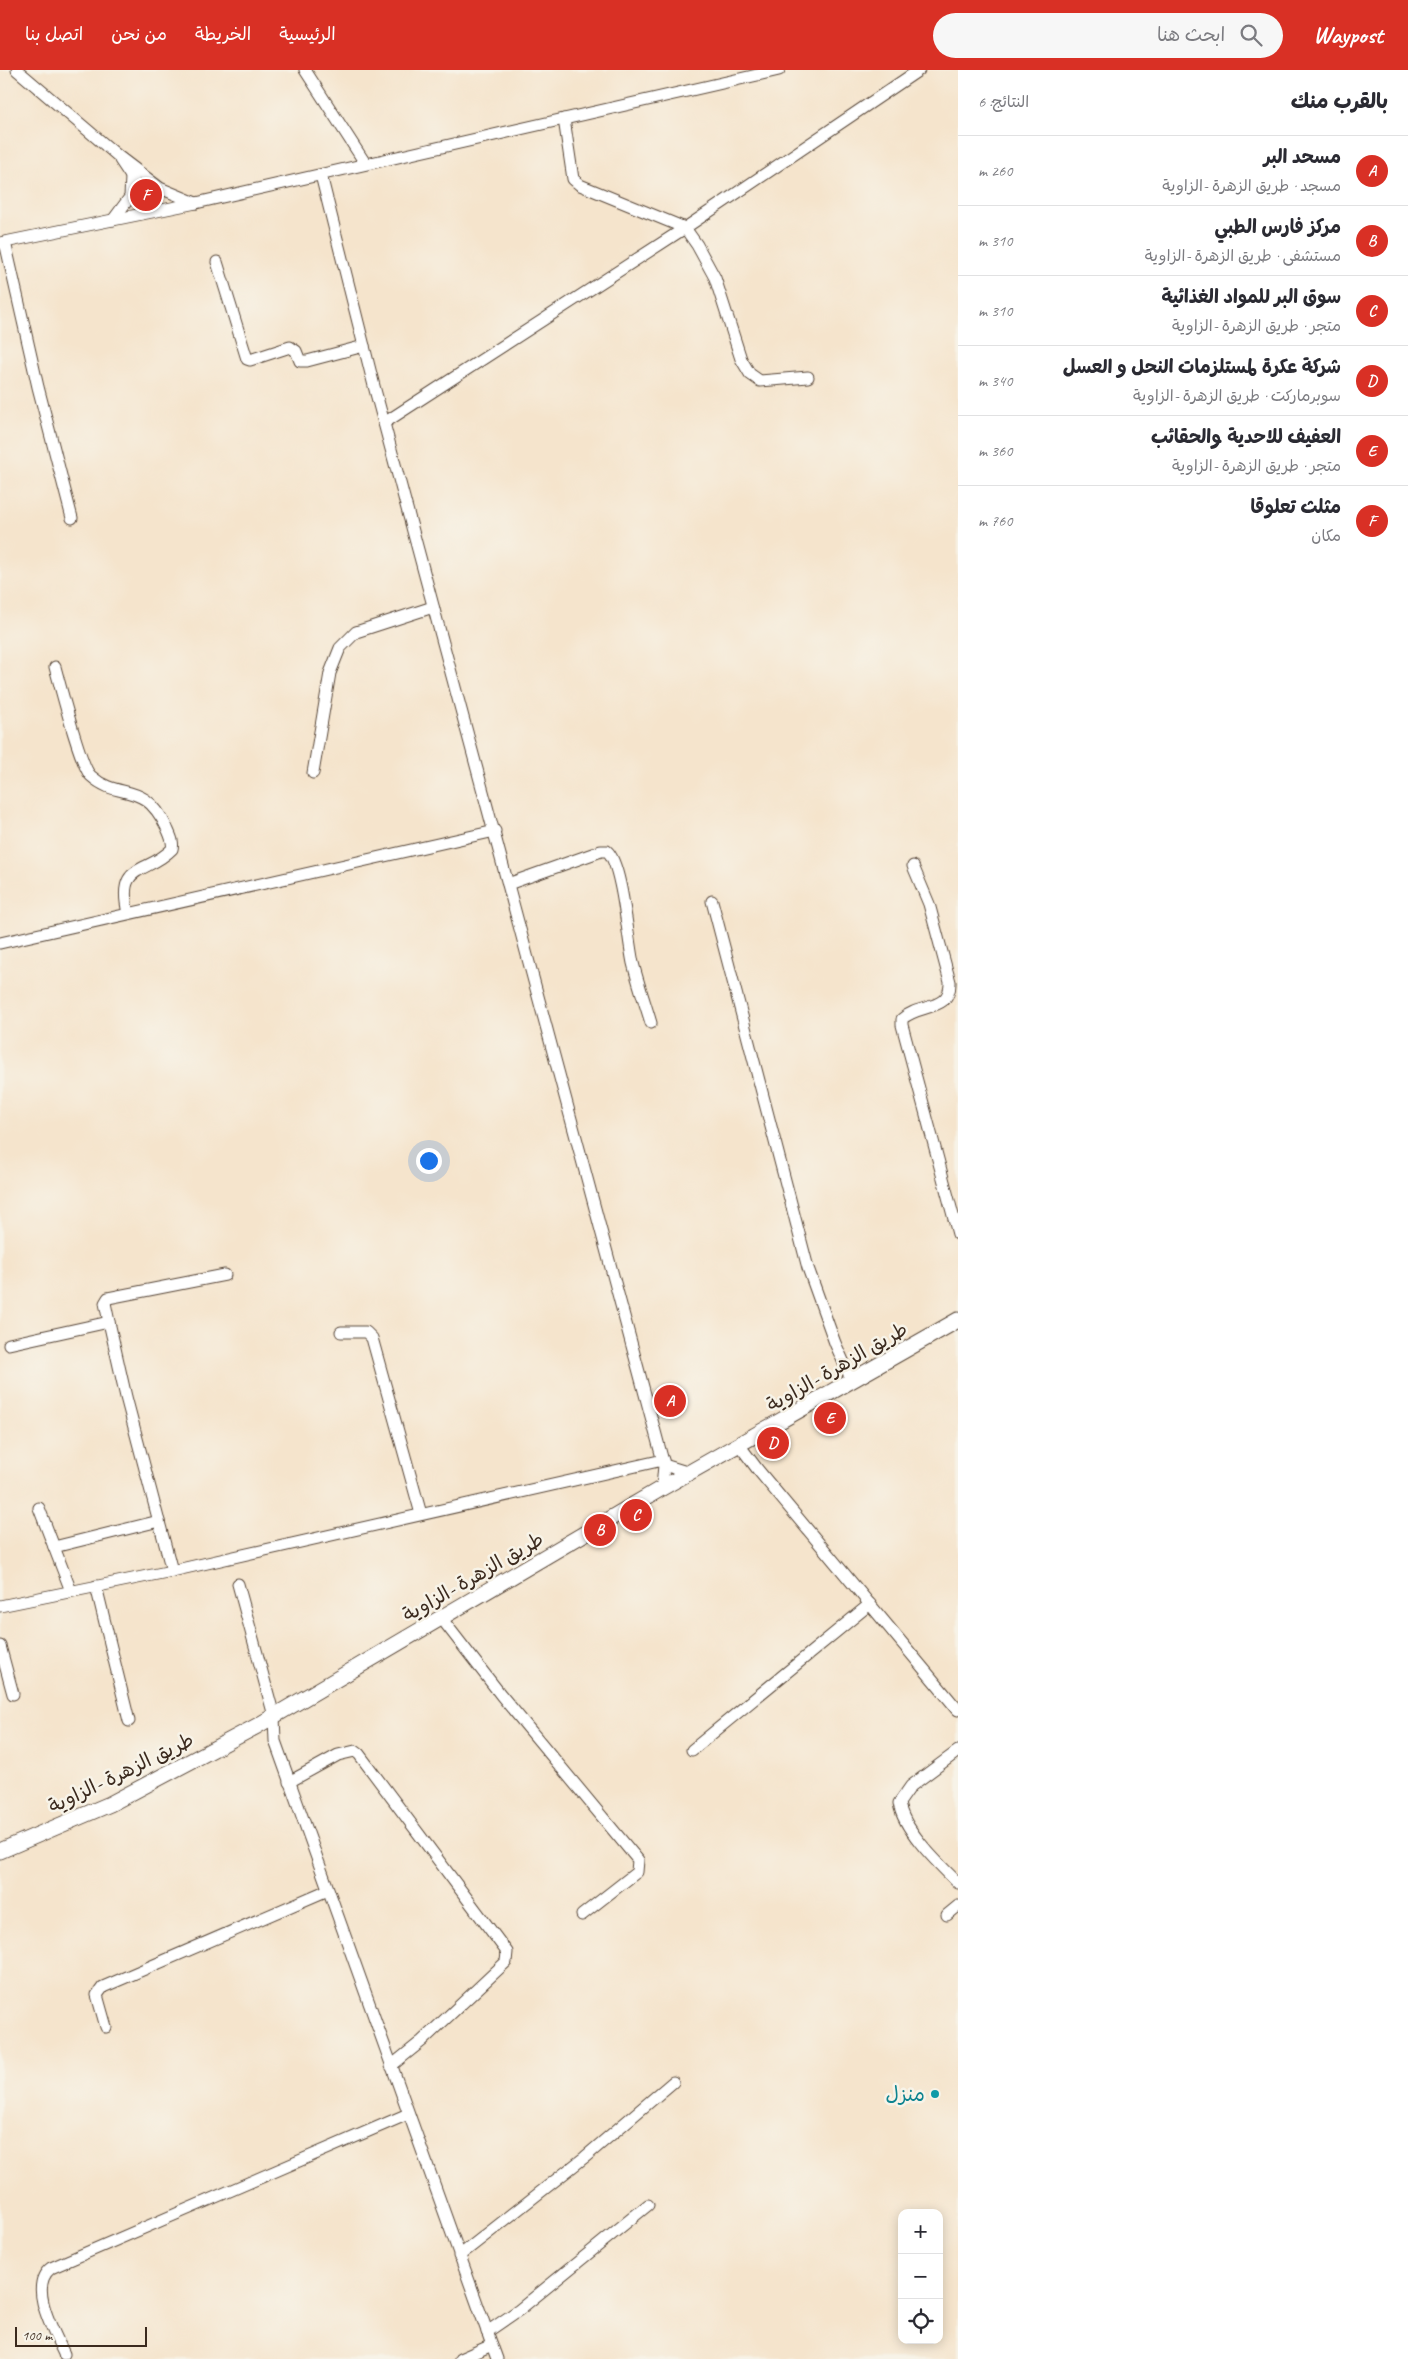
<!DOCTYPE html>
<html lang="ar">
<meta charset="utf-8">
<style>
body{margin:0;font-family:Caveat,"Playpen Sans Arabic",sans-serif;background:#f7f7f7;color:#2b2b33;direction:rtl}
.controls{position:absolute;right:15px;bottom:15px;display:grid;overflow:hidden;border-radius:10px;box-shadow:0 2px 12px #0003}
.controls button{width:45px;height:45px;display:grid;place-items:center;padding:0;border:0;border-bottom:1px solid #e1e1e2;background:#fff;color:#2b2b33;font:25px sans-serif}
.scale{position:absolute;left:15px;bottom:12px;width:132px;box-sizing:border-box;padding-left:5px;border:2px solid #3b2a1e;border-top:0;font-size:14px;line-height:18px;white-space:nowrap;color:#3b2a1e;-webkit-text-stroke:4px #f7f3e8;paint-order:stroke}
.you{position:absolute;left:428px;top:1090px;width:18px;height:18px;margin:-12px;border:4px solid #fff;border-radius:50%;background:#1a73e8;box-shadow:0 0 0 8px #1a73e833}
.badge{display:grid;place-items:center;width:32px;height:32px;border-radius:50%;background:#d93025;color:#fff;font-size:16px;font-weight:700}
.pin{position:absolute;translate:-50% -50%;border:2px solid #fff;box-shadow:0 1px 5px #0006}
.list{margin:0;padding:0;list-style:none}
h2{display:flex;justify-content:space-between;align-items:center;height:65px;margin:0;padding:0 20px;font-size:21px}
h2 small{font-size:16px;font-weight:400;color:#7c7c81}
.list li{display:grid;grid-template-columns:32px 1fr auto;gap:15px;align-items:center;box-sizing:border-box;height:70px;padding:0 20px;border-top:1px solid #e1e1e2}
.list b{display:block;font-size:19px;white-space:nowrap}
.list p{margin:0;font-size:16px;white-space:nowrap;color:#7c7c81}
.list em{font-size:16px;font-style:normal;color:#7c7c81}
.icon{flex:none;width:28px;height:28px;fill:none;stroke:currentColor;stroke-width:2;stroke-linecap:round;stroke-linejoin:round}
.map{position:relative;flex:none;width:958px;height:2289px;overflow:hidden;direction:ltr}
header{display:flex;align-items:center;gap:30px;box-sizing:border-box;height:70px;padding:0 25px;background:#d93025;color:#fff}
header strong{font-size:24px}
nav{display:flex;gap:28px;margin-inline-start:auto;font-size:18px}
.search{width:350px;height:45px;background:#f7f7f7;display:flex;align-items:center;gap:12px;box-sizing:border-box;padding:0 18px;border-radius:28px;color:#7c7c81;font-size:19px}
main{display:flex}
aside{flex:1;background:#fff}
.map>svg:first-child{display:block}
</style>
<header>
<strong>Waypost</strong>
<div class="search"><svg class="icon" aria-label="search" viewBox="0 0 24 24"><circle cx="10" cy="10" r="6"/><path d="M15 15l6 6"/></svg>ابحث هنا</div>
<nav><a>الرئيسية</a><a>الخريطة</a><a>من نحن</a><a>اتصل بنا</a></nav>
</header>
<main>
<aside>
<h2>بالقرب منك<small>النتائج: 6</small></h2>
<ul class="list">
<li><span class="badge">A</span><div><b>مسحد البر</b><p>مسجد · طريق الزهرة -الزاوية</p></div><em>260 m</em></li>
<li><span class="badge">B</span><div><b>مركز فارس الطبي</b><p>مستشفى · طريق الزهرة -الزاوية</p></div><em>310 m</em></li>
<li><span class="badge">C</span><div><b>سوق البر للمواد الغذائية</b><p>متجر · طريق الزهرة -الزاوية</p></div><em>310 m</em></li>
<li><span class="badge">D</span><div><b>شركة عكرة لمستلزمات النحل و العسل</b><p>سوبرماركت · طريق الزهرة -الزاوية</p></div><em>340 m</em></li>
<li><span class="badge">E</span><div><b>العفيف للاحدية والحقائب</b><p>متجر · طريق الزهرة -الزاوية</p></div><em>360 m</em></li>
<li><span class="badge">F</span><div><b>مثلث تعلوقا</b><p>مكان</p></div><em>760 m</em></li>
</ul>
</aside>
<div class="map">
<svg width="958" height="2289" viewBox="0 0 958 2289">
<rect width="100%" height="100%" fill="#f7f3e8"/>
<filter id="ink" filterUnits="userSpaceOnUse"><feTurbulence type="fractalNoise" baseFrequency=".02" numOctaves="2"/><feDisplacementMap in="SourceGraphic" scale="10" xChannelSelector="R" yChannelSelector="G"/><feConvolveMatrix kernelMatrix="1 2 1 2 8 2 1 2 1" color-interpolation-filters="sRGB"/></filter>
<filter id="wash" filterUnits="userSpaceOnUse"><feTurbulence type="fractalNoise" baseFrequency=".0096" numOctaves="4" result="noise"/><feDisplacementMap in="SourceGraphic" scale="20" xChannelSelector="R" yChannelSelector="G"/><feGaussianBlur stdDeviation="1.12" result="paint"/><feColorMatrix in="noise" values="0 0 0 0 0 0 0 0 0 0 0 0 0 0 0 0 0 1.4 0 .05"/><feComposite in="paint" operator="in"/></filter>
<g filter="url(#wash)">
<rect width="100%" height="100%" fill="#f5e4cc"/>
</g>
<g filter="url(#ink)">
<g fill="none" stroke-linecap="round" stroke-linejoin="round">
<defs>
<g id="minor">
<polyline points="17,0 118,86 160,118 196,133"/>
<polyline points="305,0 365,93"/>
<polyline points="564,49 573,109 580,115 685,158 697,175 715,208 741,289 750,304 760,311 808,307"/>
<polyline points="120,90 154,141"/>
<polyline points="321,105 374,316 664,1395 662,1418"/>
<polyline points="113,150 130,127 131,107"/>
<polyline points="5,172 38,317 72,448"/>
<polyline points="0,173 196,133 779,0"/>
<polyline points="217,192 247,289 250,290 290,277 296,281 300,291 307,291 364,276"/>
<polyline points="384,353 685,158 919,0"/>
<path d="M55,597C60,615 81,698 91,706C120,732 143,708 167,758C170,765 174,772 172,779C147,805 116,792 128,843"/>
<polyline points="313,703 330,603 340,578 356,562 433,537"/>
<path d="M913,796L929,834L950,912C951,942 919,933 902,949V955L958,1164"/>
<path d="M508,814L601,781H607C622,793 628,871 633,893C638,913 645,933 651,953"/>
<polyline points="712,831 808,1198 835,1273 852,1311"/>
<polyline points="0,873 495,761"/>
<polyline points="109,1252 105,1233 108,1228 225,1205"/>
<polyline points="341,1262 366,1262 372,1268 421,1444"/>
<polyline points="9,1274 109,1252 126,1327 172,1501"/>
<polyline points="740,1376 758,1400 958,1640"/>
<polyline points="664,1395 690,1403"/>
<polyline points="39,1438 71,1521"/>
<polyline points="54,1477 159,1451"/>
<polyline points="238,1514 274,1646 275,1671 497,2289"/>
<polyline points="96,1516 129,1651"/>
<polyline points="0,1536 172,1501 663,1390"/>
<polyline points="442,1549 501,1625 638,1790 637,1802 582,1845"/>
<polyline points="0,1576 13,1624"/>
<polyline points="692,1680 870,1534"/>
<path d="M958,1681L911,1716L899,1733C903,1760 939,1794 958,1813"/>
<polyline points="289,1712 338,1685 355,1681 359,1684 507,1882 506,1892 422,1971 391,1996"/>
<polyline points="947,1845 958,1836"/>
<polyline points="106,1957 97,1925 103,1917 328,1820"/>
<polyline points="459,2186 585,2087 673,2012"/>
<polyline points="487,2262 519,2240 648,2135"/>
<path d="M64,2284C54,2262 27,2216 51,2198L408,2044"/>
<polyline points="460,2289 492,2275"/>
</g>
<polyline id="major" points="0,1781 110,1734 257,1656 662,1418 958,1250"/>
</defs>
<!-- minor casing -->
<use href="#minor" stroke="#574638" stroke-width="13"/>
<!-- major casing -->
<use href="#major" stroke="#574638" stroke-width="17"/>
<!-- minor -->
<use href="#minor" stroke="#fff" stroke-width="11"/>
<!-- major -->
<use href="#major" stroke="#fff" stroke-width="15"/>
</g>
</g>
<!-- markers -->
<circle fill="#0f9aa8" stroke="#f7f3e8" stroke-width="2" cx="935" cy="2024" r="5"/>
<g text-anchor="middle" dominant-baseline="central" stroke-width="5" stroke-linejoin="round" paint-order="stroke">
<!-- street labels -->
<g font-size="20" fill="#3b2a1e" stroke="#f7f3e8">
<text transform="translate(837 1297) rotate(-30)">طريق الزهرة -الزاوية</text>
<text transform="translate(473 1507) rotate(-30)">طريق الزهرة -الزاوية</text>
<text transform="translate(121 1703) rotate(-26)">طريق الزهرة -الزاوية</text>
</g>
<!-- culture labels -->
<g font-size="20" fill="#0d838f" stroke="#f7f3e8" text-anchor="end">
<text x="925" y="2024">منزل</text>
</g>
</g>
</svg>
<div class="controls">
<button>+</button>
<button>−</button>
<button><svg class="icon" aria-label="locate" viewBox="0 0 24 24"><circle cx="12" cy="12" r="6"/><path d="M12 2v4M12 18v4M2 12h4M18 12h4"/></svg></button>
</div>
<div class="scale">100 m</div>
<div class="you"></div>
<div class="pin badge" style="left:670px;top:1331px">A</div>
<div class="pin badge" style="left:600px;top:1460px">B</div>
<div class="pin badge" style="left:636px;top:1445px">C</div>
<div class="pin badge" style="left:773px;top:1373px">D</div>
<div class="pin badge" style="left:830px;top:1348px">E</div>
<div class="pin badge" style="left:146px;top:125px">F</div>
</div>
</main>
